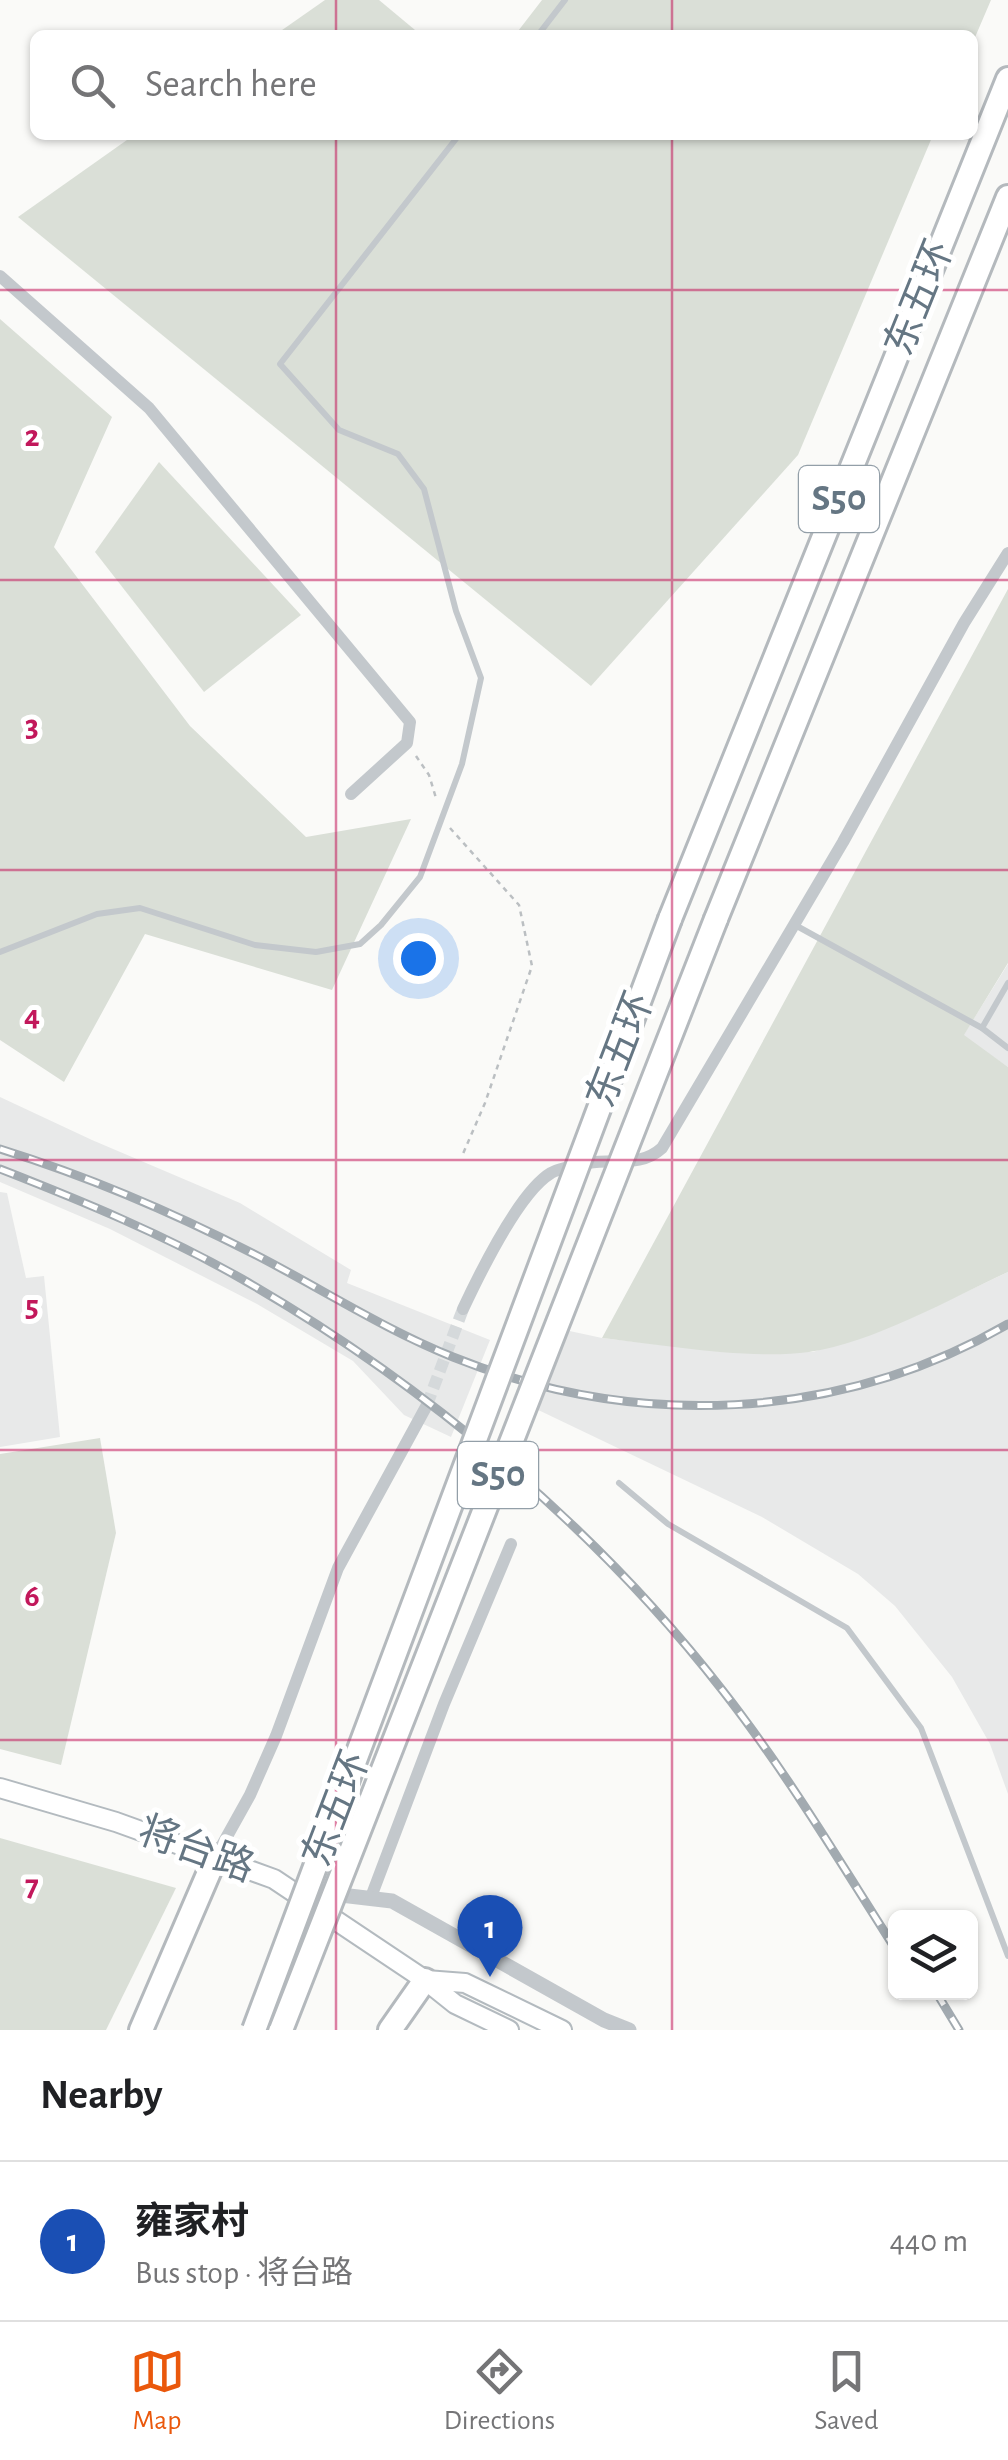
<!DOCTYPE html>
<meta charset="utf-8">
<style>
body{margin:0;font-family:"Alegreya Sans","Noto Sans SC",sans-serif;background:#f2f2f2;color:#202124}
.controls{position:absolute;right:30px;bottom:30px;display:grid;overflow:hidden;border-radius:15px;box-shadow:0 2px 8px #0004}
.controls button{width:90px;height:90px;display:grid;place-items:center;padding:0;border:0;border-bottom:2px solid #e0e0e0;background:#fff;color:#202124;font:50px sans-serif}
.you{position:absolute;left:418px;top:958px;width:35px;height:35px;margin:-25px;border:8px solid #fff;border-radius:50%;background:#1a73e8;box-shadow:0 0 0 15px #1a73e833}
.badge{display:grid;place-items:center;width:65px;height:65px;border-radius:50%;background:#ea580c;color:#fff;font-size:32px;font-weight:700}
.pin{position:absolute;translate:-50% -82px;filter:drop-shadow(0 2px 5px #0008)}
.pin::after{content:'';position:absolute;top:52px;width:35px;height:30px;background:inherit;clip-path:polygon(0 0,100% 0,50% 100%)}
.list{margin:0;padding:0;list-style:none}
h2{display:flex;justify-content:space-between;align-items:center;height:130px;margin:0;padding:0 40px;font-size:42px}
h2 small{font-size:32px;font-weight:400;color:#757577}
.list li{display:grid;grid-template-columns:65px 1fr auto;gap:30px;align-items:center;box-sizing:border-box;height:160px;padding:0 40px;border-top:2px solid #e0e0e0}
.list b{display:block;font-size:38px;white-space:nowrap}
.list p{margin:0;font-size:32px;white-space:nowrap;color:#757577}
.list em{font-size:32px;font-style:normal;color:#757577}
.icon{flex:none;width:55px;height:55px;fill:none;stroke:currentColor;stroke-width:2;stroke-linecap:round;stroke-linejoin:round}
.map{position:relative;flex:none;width:1008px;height:2030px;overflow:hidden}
.search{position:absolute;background:#fff;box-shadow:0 2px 8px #0004;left:30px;right:30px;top:30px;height:110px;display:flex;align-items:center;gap:25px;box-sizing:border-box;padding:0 35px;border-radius:15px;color:#757577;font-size:38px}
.sheet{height:290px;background:#fff}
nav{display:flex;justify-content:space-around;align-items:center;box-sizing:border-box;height:140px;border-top:2px solid #e0e0e0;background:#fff;font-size:28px;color:#757577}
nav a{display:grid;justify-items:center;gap:5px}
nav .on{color:#ea580c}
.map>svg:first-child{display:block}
</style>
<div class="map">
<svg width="1008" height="2030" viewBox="0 0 1008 2030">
<rect width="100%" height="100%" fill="#fafaf8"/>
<!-- built -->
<g fill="#e8e9e9">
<polygon points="1008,964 1008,1067 963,1036"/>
<polygon points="0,1097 92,1140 240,1203 351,1270 347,1283 490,1340 451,1437 404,1415 353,1361 257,1304 110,1229 0,1182"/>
<polygon points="0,1192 7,1193 26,1278 44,1276 60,1437 0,1447"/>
<polygon points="1008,1272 1008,1794 990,1744 952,1677 895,1606 858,1574 762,1517 532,1407 565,1330 602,1338 707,1350 813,1352 913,1317"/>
</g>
<!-- green -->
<g fill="#dadfd7">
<polygon points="325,0 379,0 421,35 275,35"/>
<polygon points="542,0 991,0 973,42 973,35 515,35"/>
<polygon points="134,135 933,135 798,455 591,686 18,217"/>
<polygon points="0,319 112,417 54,547 190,726 306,837 411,819 332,990 145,934 64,1082 0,1040"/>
<polygon points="159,462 301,615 204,692 95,552"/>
<path d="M1008,589V963L964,1035L1008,1067V1272C952,1298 870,1344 809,1352C750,1360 663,1345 602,1338Z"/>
<polygon points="100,1438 116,1533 61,1765 0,1749 0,1454"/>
<polygon points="0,1838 176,1888 106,2030 0,2030"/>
</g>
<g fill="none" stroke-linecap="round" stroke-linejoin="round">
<!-- minor-tunnel -->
<polyline stroke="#d5d9db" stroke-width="12" stroke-dasharray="12 6" stroke-linecap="butt" points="427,1405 463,1309"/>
<defs>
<g id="secondary">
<polyline points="0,1788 116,1822 274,1879 425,1980 455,2004 509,2030"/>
<polyline points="426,1980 465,1983 562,2030"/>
</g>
<g id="motorway">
<polyline points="670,919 1008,79"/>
<polyline points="716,919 1008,197"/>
<polyline points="141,2030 216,1856"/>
<polyline points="390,2030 425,1980"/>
</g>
</defs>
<!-- secondary casing -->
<use href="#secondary" stroke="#b3babf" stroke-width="22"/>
<!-- motorway casing -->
<use href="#motorway" stroke="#b4b9bd" stroke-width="28"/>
<!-- path -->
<g stroke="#bbbfc2" stroke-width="2.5" stroke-dasharray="5 5" stroke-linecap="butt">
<polyline points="416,756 429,775 436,798"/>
<polyline points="450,828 519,905 532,966 485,1103 462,1156"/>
</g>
<!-- service -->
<g stroke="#c3c8cc" stroke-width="6">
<polyline points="538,35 565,0"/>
<polyline points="795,925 982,1028 1008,1048"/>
<polyline points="0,952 97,914 140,908 255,945 316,952 360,944 381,925 420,877 462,764 481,678 456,611 424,489 398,454 339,430 280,364 459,135"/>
<polyline points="982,1028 1008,983"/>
<polyline points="619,1483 668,1524 847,1628 921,1728 1008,1956"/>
</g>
<!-- minor -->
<g stroke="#c3c8cc" stroke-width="12">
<polyline points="0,276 149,408 410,722 407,743 351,794"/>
<path d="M463,1309C479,1275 519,1192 551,1173C560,1168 577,1165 588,1163C615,1158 640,1168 662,1148L843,842L964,623L1008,553"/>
<polyline points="216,1856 250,1795 276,1736 338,1568 427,1405"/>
<polyline points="371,1897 444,1704 511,1544"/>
</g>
<!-- tertiary -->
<polyline stroke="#c3c8cc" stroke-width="15" points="298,1890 392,1901 604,2020 629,2030"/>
<!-- secondary -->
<use href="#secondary" stroke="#fff" stroke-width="18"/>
<!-- motorway -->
<use href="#motorway" stroke="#fff" stroke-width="22"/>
<defs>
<g id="rail">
<path d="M0,1149C87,1176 170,1211 252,1253C319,1287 383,1329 453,1357C634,1430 839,1422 1008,1324"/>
<path d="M0,1169C82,1201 165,1235 242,1279C422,1382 595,1526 723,1691C787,1773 840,1862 896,1950"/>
<polyline points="936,1992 959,2030"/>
</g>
</defs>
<!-- rail casing -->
<use href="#rail" stroke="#a2aab0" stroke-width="9"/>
<!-- rail -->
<use href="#rail" stroke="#fff" stroke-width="5" stroke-dasharray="15" stroke-linecap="butt"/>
<defs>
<g id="motorway-bridge">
<polyline points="254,2030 670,919"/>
<polyline points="281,2030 716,919"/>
</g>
</defs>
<!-- motorway-bridge casing -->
<use href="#motorway-bridge" stroke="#b4b9bd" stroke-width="28" stroke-linecap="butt"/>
<!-- motorway-bridge -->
<use href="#motorway-bridge" stroke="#fff" stroke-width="22"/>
</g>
<!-- grid -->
<path fill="none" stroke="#c2185b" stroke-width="2.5" stroke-opacity="0.55" d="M336,0V35M672,0V35M336,135V2030M672,135V2030M0,290H1008M0,580H1008M0,870H1008M0,1160H1008M0,1450H1008M0,1740H1008"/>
<g text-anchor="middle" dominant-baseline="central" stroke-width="10" stroke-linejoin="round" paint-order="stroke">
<!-- shield labels -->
<g fill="#fff" stroke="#939fa8" stroke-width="2.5">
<rect x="799" y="466" width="80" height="66" rx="8"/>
<rect x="458" y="1442" width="80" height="66" rx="8"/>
</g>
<g font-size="38" font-weight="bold" fill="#657683">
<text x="839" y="499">S50</text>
<text x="498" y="1475">S50</text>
</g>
<!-- street labels -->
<g font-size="40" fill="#657683" stroke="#fff">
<text transform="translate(920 298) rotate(-68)">东五环</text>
<text transform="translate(621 1050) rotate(-69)">东五环</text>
<text transform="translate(337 1809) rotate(-69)">东五环</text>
<text transform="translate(196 1850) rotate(20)">将台路</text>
</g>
</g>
<g font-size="32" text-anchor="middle" font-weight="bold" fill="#c2185b" stroke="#fff" stroke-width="10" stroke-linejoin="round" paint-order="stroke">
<text x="32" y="446">2</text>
<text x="32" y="736">3</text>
<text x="32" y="1026">4</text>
<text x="32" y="1316">5</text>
<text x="32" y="1606">6</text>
<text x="32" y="1896">7</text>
</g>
</svg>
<div class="controls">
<button><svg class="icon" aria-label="layers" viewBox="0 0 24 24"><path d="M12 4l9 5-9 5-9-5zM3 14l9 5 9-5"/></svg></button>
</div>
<div class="you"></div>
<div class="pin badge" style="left:490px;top:1977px;background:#1a4fb4">1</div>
<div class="search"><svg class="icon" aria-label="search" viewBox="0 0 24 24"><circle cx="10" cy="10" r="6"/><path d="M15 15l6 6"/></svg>Search here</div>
</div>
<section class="sheet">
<h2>Nearby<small></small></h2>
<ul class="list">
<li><span class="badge" style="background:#1a4fb4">1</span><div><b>雍家村</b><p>Bus stop · 将台路</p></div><em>440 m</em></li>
</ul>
</section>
<nav>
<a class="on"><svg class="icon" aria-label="map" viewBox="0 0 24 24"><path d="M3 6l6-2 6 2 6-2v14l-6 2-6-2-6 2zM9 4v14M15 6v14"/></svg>Map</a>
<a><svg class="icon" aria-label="directions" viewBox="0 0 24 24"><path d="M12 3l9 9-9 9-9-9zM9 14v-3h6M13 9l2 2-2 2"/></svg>Directions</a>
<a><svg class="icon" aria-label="saved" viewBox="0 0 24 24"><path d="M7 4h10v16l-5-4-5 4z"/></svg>Saved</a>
</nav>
